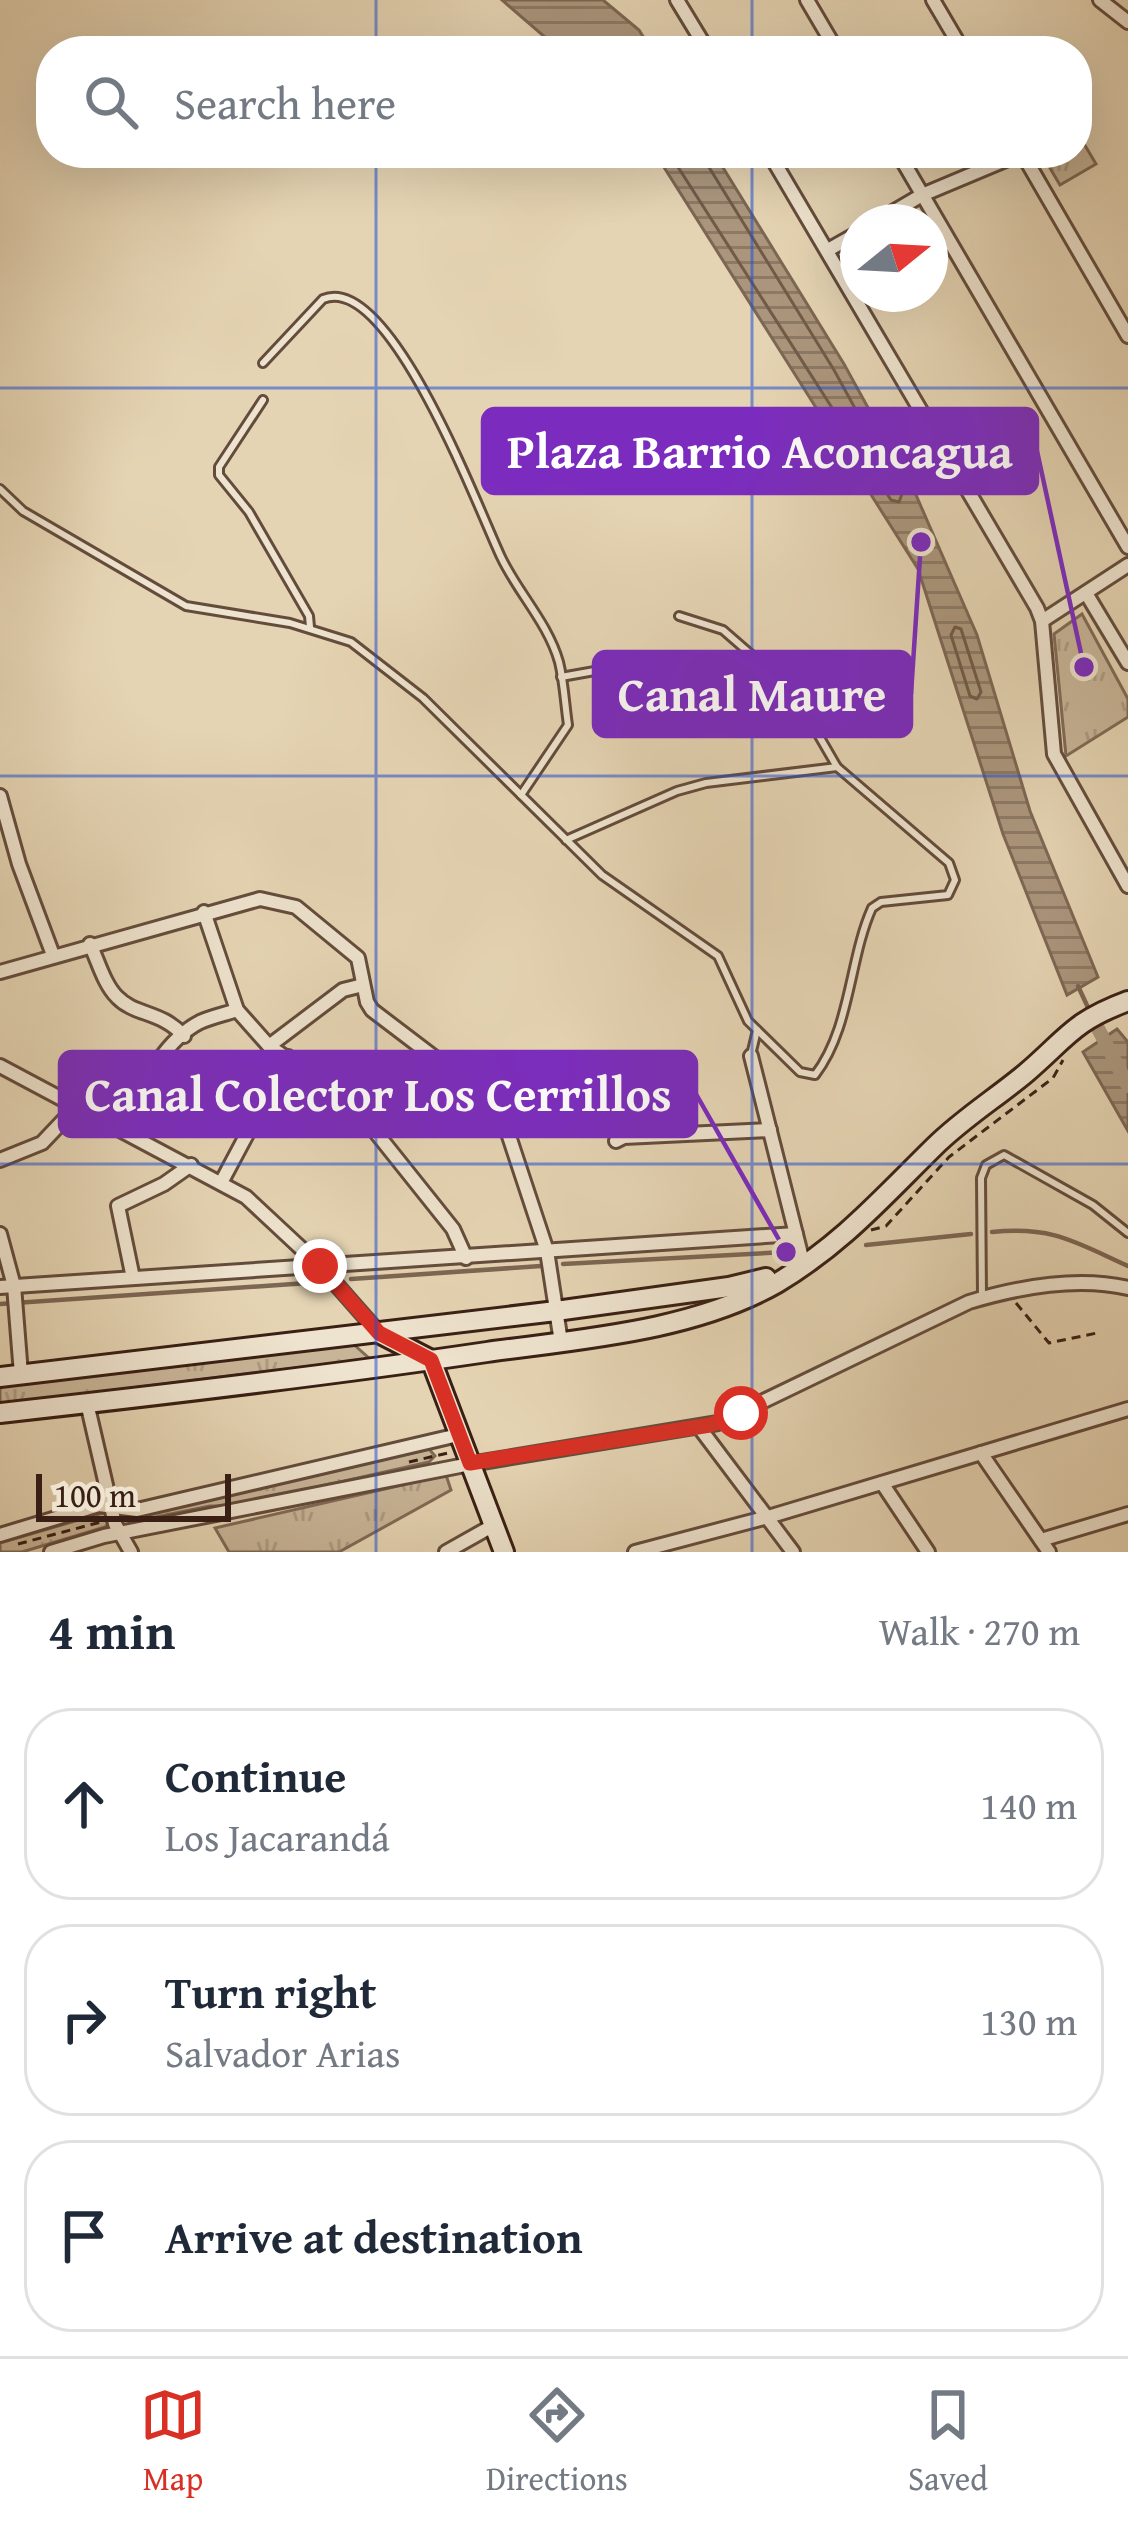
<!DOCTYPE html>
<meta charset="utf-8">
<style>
body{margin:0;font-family:"Gentium Book Plus",serif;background:#f2f2f3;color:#1f2937}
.compass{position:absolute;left:840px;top:204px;width:108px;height:108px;border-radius:50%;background:#fff;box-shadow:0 12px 48px #0002;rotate:72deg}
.scale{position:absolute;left:36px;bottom:30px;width:195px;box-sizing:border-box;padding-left:12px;border:6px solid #391f14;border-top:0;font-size:33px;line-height:42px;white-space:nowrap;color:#391f14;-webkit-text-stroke:9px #eee3ce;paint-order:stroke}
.stop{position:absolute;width:36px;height:36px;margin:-27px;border:9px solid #d93025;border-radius:50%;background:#fff}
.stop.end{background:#d93025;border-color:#fff;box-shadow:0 3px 12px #0008}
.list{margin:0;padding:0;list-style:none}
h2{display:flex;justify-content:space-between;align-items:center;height:156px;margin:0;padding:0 48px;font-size:51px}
h2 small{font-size:39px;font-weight:400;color:#747a83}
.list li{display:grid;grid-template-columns:78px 1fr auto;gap:36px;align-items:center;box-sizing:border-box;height:192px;margin:0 24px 24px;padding:0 24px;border:3px solid #e0e1e3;border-radius:48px}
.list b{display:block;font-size:45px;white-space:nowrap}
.list p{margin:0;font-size:39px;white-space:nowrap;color:#747a83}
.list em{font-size:39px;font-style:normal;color:#747a83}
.icon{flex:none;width:66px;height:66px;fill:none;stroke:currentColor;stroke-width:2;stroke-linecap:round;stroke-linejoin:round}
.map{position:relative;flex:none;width:1128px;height:1552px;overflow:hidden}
.search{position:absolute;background:#fff;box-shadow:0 12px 48px #0002;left:36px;right:36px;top:36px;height:132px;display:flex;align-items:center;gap:30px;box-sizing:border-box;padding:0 42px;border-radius:48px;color:#747a83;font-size:45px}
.sheet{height:804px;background:#fff}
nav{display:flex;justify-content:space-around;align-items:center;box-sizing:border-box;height:168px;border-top:3px solid #e0e1e3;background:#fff;font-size:33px;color:#747a83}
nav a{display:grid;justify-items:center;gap:6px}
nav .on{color:#d93025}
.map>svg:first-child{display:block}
</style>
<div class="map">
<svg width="1128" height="1552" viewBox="0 0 1128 1552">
<defs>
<pattern id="grass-tufts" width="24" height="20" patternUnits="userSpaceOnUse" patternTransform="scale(3)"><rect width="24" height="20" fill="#c8b598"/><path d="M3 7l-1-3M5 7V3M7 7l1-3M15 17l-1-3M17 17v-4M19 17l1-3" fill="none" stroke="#ad9b82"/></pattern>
<pattern id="water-rules" width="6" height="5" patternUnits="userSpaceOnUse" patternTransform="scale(3)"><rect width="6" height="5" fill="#ab967d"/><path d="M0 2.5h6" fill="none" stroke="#8c7a65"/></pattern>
</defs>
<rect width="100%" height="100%" fill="#e5d4b3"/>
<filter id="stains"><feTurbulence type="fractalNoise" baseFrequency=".00167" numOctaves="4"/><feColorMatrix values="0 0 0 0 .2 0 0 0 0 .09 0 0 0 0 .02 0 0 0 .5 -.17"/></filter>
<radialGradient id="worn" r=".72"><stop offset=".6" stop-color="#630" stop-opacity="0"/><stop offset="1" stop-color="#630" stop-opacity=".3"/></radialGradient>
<!-- grass -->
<g fill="url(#grass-tufts)" stroke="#806a56" stroke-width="3">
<polygon points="1077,132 1096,164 1060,185 1041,153 1077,153"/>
<polygon points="1082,614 1128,699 1128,717 1066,756 1054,634"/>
<polygon points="352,1343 370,1359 0,1404 0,1387"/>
<polygon points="429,1449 435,1456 429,1462 233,1506 210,1506 136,1521 136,1517 166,1510"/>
<polygon points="446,1475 451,1490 339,1552 229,1552 215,1528"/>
<polygon points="106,1512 109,1523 105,1527 22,1552 0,1552 0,1543"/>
</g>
<!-- water -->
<g fill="url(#water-rules)" stroke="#7d6653" stroke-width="3">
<polygon points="502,0 603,0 639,30 652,51 561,51"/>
<polygon points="655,153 714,153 844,364 916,495 977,635 1030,811 1098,977 1067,995 1003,834 918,569"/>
<polygon points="1117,1029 1128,1042 1128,1131 1083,1052"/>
</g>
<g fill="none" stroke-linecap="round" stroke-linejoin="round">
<!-- shore -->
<g stroke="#725a48" stroke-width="3">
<polyline points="669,153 891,500 899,502 902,494 834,370 707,164 705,153"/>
<polygon points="955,627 961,629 981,692 977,699 970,696 951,635"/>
</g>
<!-- stream -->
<g stroke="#7d6653" stroke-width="4.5">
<polyline points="1078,986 1091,1014"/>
<path d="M992,1232C1053,1226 1075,1242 1128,1266"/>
<polyline points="866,1245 971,1234"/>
<polyline points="563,1264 786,1252"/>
<polyline points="351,1279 541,1266"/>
<polyline points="0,1304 322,1282"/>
</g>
<!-- canal -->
<polyline stroke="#ab967d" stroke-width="14" points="1091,1015 1128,1086"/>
<defs>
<g id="lane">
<path d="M263,363L323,299C390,271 479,511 501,557C518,593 548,623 559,662C564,682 565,705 568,725L521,795"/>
<polyline points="263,400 219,467 219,475 249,512 309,616 310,627"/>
<path d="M0,489L23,511L186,606L290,623L351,642L423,698L602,875L718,956L748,1021L800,1072L815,1075C851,1028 849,959 872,908L881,902L948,895L955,880L949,863L837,767L793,691L723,630L679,616"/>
<polyline points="561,677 617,667"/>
<polyline points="566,840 677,791 706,783 837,767"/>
<polyline points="751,1055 757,1030"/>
<polyline points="982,1295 981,1178 986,1165 1004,1155 1093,1205 1128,1233"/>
</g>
<g id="street">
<polyline points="677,0 708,51"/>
<polyline points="807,0 837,51"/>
<polyline points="933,0 963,51"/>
<polyline points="1100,0 1128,22"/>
<polyline points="769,153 1037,608 1042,621 1054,754 1128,886"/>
<polyline points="898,153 1128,547"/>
<polyline points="1022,153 1128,336"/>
<polyline points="876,222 922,195 1022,153"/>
<polyline points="828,250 858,233"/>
<polyline points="1086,593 1128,663"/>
<polyline points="1042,621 1128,565"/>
<polyline points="0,796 19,864 53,955"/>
<polyline points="204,912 237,1010 269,1046 354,1105 453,1229 466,1258"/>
<path d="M90,944C98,961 104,984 117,997C135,1016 160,1010 184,1036"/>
<polyline points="0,972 260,899 296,907 358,958 367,1002 372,1010 489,1099 506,1127 547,1251 561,1342"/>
<polyline points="269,1046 343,990 363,985"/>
<polyline points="751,1056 804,1266"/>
<polyline points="0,1066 246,1197 320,1266 379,1333"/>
<path d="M121,1129C140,1092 161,1042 200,1022C211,1017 225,1014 237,1010"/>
<polyline points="616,1141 624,1137 770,1130"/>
<polyline points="0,1160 42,1143 78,1105"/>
<polyline points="222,1181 288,1057"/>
<polyline points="0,1234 14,1286 21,1374"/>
<polyline points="133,1278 118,1206 164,1184 191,1165"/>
<polyline points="0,1287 796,1234"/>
<polyline points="87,1403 115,1524 131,1552"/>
<polyline points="699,1427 793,1552"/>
<polyline points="981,1453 1049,1552"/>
<polyline points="882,1483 928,1552"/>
<polyline points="0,1535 99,1505 137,1510 458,1435"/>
<polyline points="1041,1540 1128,1514"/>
<path d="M51,1552L104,1536L470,1464L718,1423L969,1302C1019,1287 1076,1276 1128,1288"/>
<polyline points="446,1552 494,1525"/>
<polyline points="635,1552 768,1517 1128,1409"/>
</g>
<g id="secondary">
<polyline points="379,1333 431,1360 504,1552"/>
<polyline points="0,1377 556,1311 729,1287 766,1278"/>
<path d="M0,1413C162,1395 325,1376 487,1352C581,1339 693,1331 777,1283C842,1244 881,1199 934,1147C962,1119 996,1098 1026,1073C1068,1037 1072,1022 1128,1001"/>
</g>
</defs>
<!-- lane casing -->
<use href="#lane" stroke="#644c3c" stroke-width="12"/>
<!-- street casing -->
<use href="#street" stroke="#644c3c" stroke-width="18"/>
<!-- secondary casing -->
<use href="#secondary" stroke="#391f14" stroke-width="24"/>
<!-- path -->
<g stroke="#391f14" stroke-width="3" stroke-dasharray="9 6" stroke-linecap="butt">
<polyline points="871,1230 886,1226 949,1157 1053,1078 1063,1060"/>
<polyline points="1016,1303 1049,1343 1097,1333"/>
<polyline points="409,1462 452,1452"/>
<polyline points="18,1544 101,1522"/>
</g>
<!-- lane -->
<use href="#lane" stroke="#eee3ce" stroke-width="6"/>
<!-- street -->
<use href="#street" stroke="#eee3ce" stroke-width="12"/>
<!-- secondary -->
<use href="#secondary" stroke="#eee3ce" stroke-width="18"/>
</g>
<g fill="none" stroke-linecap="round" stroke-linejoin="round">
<!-- route -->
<polyline stroke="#d93025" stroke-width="15" points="320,1266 379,1333 431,1360 470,1463 710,1425 741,1413"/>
</g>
<!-- grid -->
<path fill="none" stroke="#1d4ed8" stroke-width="3" stroke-opacity="0.55" d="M376,0V51M752,0V51M376,153V1552M752,153V1552M0,388H1128M0,776H1128M0,1164H1128"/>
<!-- callouts -->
<path fill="none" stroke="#7b2cbf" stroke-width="4.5" d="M1084 667L1037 451M921 542L911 694M786 1252L696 1094"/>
<g fill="#7b2cbf" stroke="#eee3ce" stroke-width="4.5">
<circle cx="1084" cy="667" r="12"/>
<circle cx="921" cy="542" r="12"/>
<circle cx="786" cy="1252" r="12"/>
</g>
<g fill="#7b2cbf" stroke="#7b2cbf" stroke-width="4.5">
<rect x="483" y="409" width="554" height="84" rx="12"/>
<rect x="594" y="652" width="317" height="84" rx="12"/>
<rect x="60" y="1052" width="636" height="84" rx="12"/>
</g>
<g font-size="48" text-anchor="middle" font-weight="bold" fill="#fff">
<text x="760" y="468">Plaza Barrio Aconcagua</text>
<text x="752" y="711">Canal Maure</text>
<text x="378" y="1111">Canal Colector Los Cerrillos</text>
</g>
<rect width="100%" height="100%" filter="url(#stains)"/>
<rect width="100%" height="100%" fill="url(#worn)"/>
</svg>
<svg class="compass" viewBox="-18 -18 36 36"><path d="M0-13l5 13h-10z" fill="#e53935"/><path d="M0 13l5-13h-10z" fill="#747a83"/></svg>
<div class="scale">100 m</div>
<div class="stop" style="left:741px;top:1413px"></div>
<div class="stop end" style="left:320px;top:1266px"></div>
<div class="search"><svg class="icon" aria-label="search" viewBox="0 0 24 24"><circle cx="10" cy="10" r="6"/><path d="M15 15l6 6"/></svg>Search here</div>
</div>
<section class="sheet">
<h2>4 min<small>Walk · 270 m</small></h2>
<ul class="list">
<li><svg class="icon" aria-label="ahead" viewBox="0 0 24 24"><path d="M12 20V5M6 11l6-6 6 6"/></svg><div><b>Continue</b><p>Los Jacarandá</p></div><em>140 m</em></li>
<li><svg class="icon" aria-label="right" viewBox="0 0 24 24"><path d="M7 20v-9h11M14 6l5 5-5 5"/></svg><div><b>Turn right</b><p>Salvador Arias</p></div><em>130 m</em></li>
<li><svg class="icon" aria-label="arrive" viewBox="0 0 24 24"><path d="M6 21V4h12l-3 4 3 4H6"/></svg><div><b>Arrive at destination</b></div></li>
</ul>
</section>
<nav>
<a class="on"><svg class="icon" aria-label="map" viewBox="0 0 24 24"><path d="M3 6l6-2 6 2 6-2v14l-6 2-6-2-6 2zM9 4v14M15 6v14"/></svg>Map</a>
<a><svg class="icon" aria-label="directions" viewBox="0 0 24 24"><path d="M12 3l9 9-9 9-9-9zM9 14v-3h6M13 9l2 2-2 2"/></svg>Directions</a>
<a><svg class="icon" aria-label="saved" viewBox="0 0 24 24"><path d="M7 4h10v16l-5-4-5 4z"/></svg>Saved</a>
</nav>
